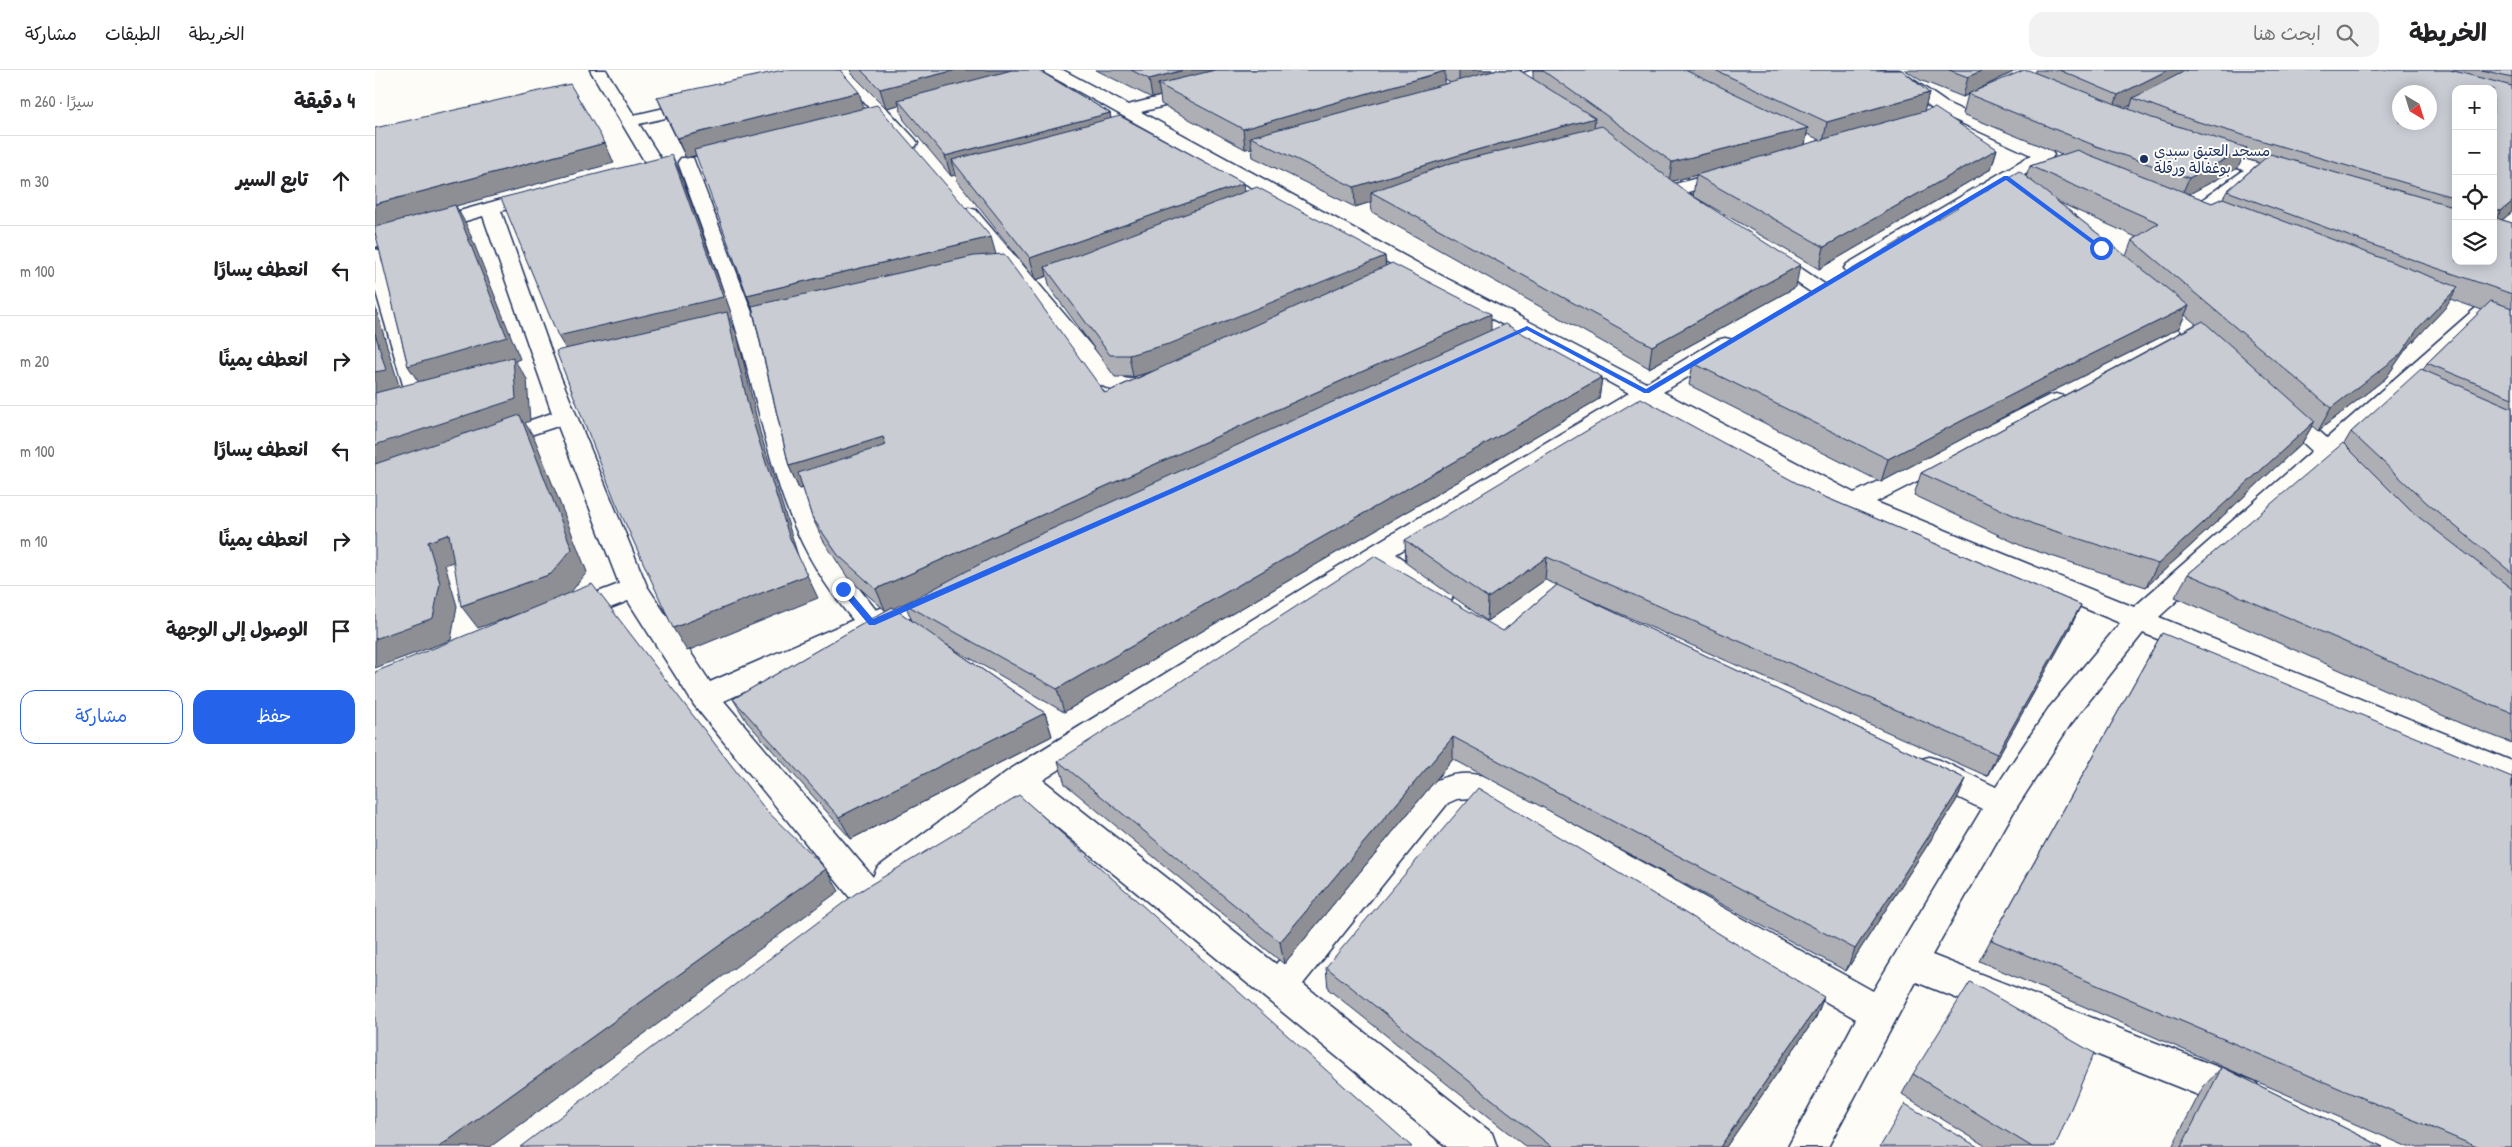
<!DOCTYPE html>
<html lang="ar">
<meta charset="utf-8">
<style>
body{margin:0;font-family:"Patrick Hand","Playpen Sans Arabic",sans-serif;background:#f2f2f2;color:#202124;direction:rtl}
.controls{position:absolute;right:15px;top:15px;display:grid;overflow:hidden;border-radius:10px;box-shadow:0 2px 12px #0003}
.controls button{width:45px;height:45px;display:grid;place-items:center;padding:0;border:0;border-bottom:1px solid #e0e0e0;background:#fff;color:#202124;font:25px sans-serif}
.compass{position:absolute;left:2017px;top:15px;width:45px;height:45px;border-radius:50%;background:#fff;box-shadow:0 2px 12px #0003;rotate:142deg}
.stop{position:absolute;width:15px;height:15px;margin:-11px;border:4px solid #2563eb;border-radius:50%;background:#fff}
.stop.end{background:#2563eb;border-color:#fff;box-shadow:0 1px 5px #0008}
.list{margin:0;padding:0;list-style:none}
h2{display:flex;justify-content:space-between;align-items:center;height:65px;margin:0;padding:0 20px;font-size:21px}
h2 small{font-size:16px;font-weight:400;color:#757577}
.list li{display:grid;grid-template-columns:32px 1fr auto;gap:15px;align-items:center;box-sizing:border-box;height:90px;padding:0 20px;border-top:1px solid #e0e0e0}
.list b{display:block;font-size:19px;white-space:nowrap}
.list em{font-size:16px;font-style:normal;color:#757577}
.actions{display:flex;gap:10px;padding:15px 20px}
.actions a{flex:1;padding:11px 0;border:1px solid #2563eb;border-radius:15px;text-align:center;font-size:18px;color:#2563eb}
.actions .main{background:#2563eb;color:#fff}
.icon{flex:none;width:28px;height:28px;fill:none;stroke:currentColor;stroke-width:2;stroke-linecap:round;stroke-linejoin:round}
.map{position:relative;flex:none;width:2137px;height:1077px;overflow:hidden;direction:ltr}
header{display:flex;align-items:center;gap:30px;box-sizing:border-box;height:70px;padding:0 25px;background:#fff;border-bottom:1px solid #e0e0e0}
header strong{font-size:24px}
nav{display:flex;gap:28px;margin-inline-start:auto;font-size:18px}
.search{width:350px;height:45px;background:#f2f2f2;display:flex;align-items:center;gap:12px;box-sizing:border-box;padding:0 18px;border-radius:15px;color:#757577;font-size:19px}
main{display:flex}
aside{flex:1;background:#fff}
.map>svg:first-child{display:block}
</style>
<header>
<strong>الخريطة</strong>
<div class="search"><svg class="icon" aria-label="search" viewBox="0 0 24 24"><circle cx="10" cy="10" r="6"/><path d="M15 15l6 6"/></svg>ابحث هنا</div>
<nav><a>الخريطة</a><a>الطبقات</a><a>مشاركة</a></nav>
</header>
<main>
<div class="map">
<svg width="2137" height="1077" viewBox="0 0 2137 1077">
<rect width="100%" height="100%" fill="#fdfcf7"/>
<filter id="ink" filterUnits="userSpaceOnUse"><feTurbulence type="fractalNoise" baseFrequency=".02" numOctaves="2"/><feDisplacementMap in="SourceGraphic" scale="10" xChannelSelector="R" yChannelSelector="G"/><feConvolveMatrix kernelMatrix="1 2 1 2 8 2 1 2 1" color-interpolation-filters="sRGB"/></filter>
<g filter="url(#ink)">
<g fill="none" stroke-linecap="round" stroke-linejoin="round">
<defs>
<g id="minor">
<polygon points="215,0 231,0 259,45 324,30 330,31 332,35 330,39 264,54 291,97 288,101 253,109 247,108 244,104 247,100 271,94"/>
<polygon points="461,0 476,0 540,69 543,73 540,77 528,77"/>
<path d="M668,0H688L753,35L823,17L829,18L831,22L829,26L766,42L1048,196L1271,313L1342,270L1350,268L1358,270L1361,275L1358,280L1288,322L1479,423L1673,326L1681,324L1689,326L1693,331L1689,336L1501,432L1759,537L1937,381L1897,344L1893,339L1897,334L1905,332L1913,334L1952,368L2103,236L2110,234L2117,236L2121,240L2117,244L1967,381L1978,394L1975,399C1965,402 1959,401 1952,395L1784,547L2137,691V716L1768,563L1695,655L1638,743L1557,885L1881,1012L1887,1025L1881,1038L1868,1043L1541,912L1453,1077H1413L1481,949L1097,728L1082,729L1073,733L928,914L1117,1063L1122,1077H1072L645,727L526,818L514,822L507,820L509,824L504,834L492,838L480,834L319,635L253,531L194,554L184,551L180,544L184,537L244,514L183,356L119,377L111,375L107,370L111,365L177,343L108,146L0,177V165L127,129H141L143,133L141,137L126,141L182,298L272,516L335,612L478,550C404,462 397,385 367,279C349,216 325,154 303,92L306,88H318L381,253L432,428L460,488L501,540L565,514L575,516L579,523L575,530L349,631L498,807L502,798L634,700L993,478L1254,323L1034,204L670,3ZM1272,332L1470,439L1745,553L1673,639L1621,717L1565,690L1554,687L1543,690L1539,699L1543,708L1607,739L1498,921L1115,708C1091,700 1073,704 1051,715L901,894L668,710L1002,497L1054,534L1064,537L1074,534L1078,527L1074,520L1021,484Z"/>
<polygon points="1159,0 1185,0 1183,3 1118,21 1110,16 1112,13"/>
<polygon points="1505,0 1524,0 1572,33 1676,81 1679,85 1676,89 1486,202 1479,204 1472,202 1469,198 1472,194 1656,85 1560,41"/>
<polygon points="1830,77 1889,95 1892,99 1832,144 1818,144 1815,140 1818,136 1869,100 1824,86 1821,82 1824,78"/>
<polygon points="1357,99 1363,100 1366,104 1363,108 1313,122 1333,138 1330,142 1316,142 1290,120 1292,116"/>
<path d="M594,138L601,140L740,304C758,315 771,304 789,308L792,313L789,318C766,325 745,327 724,314L587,148L584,144L587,140Z"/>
<polygon points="1392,178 1399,180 1451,215 1454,219 1451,223 1444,225 1437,223 1385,188 1382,184 1385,180"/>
<polygon points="0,179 7,181 10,185 57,332 53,337 45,339 37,337 33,332 0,219"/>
<polygon points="1779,219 1786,221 1852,278 1855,283 1852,288 1844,290 1836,288 1772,229 1769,225 1772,221"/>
</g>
</defs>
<!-- minor casing -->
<use href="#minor" stroke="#1b2f5e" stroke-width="3"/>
<!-- minor -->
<use href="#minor" fill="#fdfcf7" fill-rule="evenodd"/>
</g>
<!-- wall -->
<g fill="#adafb5" stroke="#1b2f5e" fill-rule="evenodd">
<path d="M476,0H663L735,43L736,49L870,121L1010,186L1011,196L1116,260L1227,307L1224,329L689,642L572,575L670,643L677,666L476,769L372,652L358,629L511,541L473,508L448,470L437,447L428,418L424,419L414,396L377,238L322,86L311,88L291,47L282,27L489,38L621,185L730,323L775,302L758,307H740L675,218L672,206L661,210L582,110L581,105L576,106L529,50L524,35L511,38L477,4ZM538,529L530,534L537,551L518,538Z"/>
<path d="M721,0H1147L1145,1L1158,9V0H1527L1554,23L1549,41L1622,79L1616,99L1444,199L1318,126L1321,105L1325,104L1297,111L1421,217L1274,298L997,142L996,132L980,137L878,87L877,78L870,79L786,34L785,26L777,28ZM1070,10L1076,13L1070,14ZM1432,64L1445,70L1430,75Z"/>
<polygon points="1530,0 1642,0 1588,27 1545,10"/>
<path d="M1660,0H2137V142L2127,150L2137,153V673L2087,654L1800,527L1813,504L1969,374L1976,362L2048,300L2052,293L2107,240L2075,229L2070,238L2031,279L2011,308L1943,361L1937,356L1927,373L1771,517L1649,477L1539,425L1546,403L1821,254L1810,245L1804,258L1664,328L1506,412L1314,315L1318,293L1651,107L1655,96L1687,85L1588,44L1593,24L1660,3ZM2081,19H2118V191H2081ZM1756,35L1754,39L1750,38ZM1867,88L1884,93L1852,121L1848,128L1837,133L1814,124L1863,98ZM1683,132L1761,167L1757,170L1751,186Z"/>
<polygon points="1440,423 1706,535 1695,558 1612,706 1194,521 1591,709 1581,731 1471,901 1078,689 909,894 690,714 683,691 1128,561 1182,515 1170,510 1112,551 1031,493 1030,470"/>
<polygon points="1787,563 2137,1077 2033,1077 1604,891"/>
<polygon points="951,897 1449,927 1441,947 1351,1077 1151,1077 953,919"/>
<polygon points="1847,997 2008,1077 1797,1077 1828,1017"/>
<polygon points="1538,1004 1680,1077 1612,1077 1527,1024"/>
</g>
<!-- shaded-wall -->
<g fill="#8d8f94" stroke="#1b2f5e">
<polygon points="581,0 642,0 523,30 524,35 511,38 505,19"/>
<polygon points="809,0 882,0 783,14 785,26 777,28 774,9"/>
<polygon points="1084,0 1147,0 1084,17"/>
<polygon points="1608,0 1642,0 1588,27 1593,7"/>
<polygon points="1793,0 1822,0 1758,28 1756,35 1736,45 1743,25"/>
<polygon points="1070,1 1070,21 875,67 877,78 870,79 868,59"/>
<polygon points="484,22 490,42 311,88 302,68"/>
<polygon points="1554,23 1549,42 1448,72 1452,52"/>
<polygon points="735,43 738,63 577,90 581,105 576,106 570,86"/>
<polygon points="1220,48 1218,67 996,122 996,132 980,137 979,117 1094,82"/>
<polygon points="1433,58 1429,78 1294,112 1297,92"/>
<polygon points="230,73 239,93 81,136 92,156 145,289 140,291 152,309 155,351 150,353 159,367 212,502 192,527 103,558 86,536 176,504 0,403 0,375 48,319 33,296 0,159 0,134"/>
<polygon points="1872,78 1863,98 1805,129 1814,108"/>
<polygon points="1622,79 1616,99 1444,199 1449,177"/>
<polygon points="297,85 306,105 358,248 355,249 362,264 385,362 424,489 196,288 183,266"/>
<polygon points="869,113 871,134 670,197 672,206 661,210 655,188"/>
<polygon points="2137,132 2137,142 2118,157 2118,153 2126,141"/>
<polygon points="616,167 622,188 381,247 372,225"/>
<polygon points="1010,186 1011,208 800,295 758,307 754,285"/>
<polygon points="1425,195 1421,217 1274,298 1277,276"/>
<polygon points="2083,217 2070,238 2031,279 2011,308 1943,361 1956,338 2044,257"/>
<polygon points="0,236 26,322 0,329"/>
<polygon points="1814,236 1804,258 1664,328 1506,412 1513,389 1673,306"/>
<polygon points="1116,244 1116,266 511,542 501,519"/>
<polygon points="1227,307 1224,329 689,642 682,619"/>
<polygon points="1940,351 1927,373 1771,517 1783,494"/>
<polygon points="508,367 516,390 424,419 414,396"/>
<polygon points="74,464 90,487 70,495 82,536 76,570 0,598 0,569 53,472"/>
<polygon points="1172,487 1170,510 1112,551 1113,528"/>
<polygon points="432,505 443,528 312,581 298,558"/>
<polygon points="1706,535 1695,558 1612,706 1622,684"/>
<polygon points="670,643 677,666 476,769 464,747"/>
<polygon points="1078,667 1078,689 909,894 905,872"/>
<polygon points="1591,709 1581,731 1471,901 1480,879"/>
<polygon points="451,799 464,821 115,1077 64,1077"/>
<polygon points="1449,927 1441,947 1351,1077 1345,1077"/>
</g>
<!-- building -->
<g fill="#c9ccd3" stroke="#1b2f5e" fill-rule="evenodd">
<polygon points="408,0 465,0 484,22 302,68 282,27"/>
<polygon points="486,0 581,0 505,19"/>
<polygon points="637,0 663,0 735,43 570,86 523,30"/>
<polygon points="756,0 809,0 774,9"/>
<polygon points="840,0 1068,0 1070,1 868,59 783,14"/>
<polygon points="1122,0 1144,0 1220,48 1094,82 979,117 875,67"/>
<polygon points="1167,0 1310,0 1433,58 1297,92"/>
<polygon points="1340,0 1527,0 1554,23 1452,52"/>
<polygon points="1574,0 1608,0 1593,7"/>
<polygon points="1649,0 1653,0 1777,48 1872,78 1814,108 1721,76 1593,24"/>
<polygon points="1684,0 1793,0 1743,25"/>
<path d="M1812,0H2075L2137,16V132L2126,141L2118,139V19H2081V128L1817,50L1758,28ZM2024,22H2054V52H2024Z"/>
<polygon points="2107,0 2137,0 2137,7"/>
<polygon points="195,14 230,73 0,134 0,58"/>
<polygon points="502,35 616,167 372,225 319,80"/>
<polygon points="1560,38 1622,79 1449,177 1321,105"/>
<polygon points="745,46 869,113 655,188 577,90"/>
<polygon points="1227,56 1310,121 1425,195 1277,276 996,122 1076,93"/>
<polygon points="1702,80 1837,133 1848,128 2083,217 2044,257 2025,285 1956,338 1757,170 1784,153 1655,96"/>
<polygon points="1895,84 2081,137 2081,191 2118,191 2118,147 2137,153 2137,224 2044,192 1852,121"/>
<polygon points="297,85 348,227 183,266 126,128"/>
<polygon points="1644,101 1814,236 1673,306 1513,389 1318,293"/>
<polygon points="882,117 1010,186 797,273 754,285 735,285 670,197"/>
<polygon points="80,135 132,267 33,296 0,162 0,157"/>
<polygon points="629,184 730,323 1017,193 1116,244 501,519 463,485 437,447 423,403 511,375 508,367 414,396 377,236 599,186"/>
<polygon points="2116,231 2137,238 2137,328 2052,293"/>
<polygon points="352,242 374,339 414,466 432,505 298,558 241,433 181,281"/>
<polygon points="1828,251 1940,351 1783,494 1658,454 1546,403"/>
<polygon points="1130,254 1227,307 682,619 530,534 637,477"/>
<polygon points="0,263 11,300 0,302"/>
<polygon points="138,287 141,329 0,375 0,323"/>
<polygon points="2046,299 2137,338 2137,503 2052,433 1976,362"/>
<polygon points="1266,328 1440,423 1706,535 1622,684 1172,487 1113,528 1030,470"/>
<polygon points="145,345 197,479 176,504 86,536 74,464 53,472 65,513 58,548 0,569 0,394"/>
<polygon points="1968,373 2036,441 2137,519 2137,643 2106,631 1813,504"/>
<polygon points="999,486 1128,561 1182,515 1591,709 1480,879 1078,667 905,872 683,691"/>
<polygon points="217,514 390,739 451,799 64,1077 0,1077 0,602"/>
<polygon points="517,537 670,643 464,747 358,629"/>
<polygon points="1787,563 2137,707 2137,1077 2102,1077 1616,870"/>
<polygon points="1103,718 1449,927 1345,1077 1177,1077 951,897"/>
<polygon points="644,725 1037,1077 145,1077 480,824"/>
<polygon points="1595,912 1719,983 1680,1077 1657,1077 1538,1004"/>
<polygon points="1847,997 2008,1077 1806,1077"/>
<polygon points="1530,1034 1603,1077 1505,1077"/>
</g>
</g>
<!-- route -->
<polygon fill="#2563eb" points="1629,106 1633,106 1728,177 1728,179 1724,179 1631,110 1274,323 1269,323 1152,260 798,423 500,555 494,555 464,519 471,517 498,549 793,420 1152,256 1271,319"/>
<!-- markers -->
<circle fill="#1b2f5e" stroke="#fdfcf7" stroke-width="2" cx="1769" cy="89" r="5"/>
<g text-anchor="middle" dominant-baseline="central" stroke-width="4" stroke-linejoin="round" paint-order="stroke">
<!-- far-poi labels -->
<g font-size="15" fill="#1b2f5e" stroke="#fdfcf7" text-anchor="start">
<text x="1779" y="80">مسجد العتيق سبدي<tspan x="1779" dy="17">بوغفالة ورقلة</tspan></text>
</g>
</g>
</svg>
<div class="controls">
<button>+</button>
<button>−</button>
<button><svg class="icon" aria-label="locate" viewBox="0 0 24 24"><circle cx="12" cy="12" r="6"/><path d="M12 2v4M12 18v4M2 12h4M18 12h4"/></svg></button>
<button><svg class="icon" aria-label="layers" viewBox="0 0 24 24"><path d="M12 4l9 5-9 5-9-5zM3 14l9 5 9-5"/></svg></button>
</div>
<svg class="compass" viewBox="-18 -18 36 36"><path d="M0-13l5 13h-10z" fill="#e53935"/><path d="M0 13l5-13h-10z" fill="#757577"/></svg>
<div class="stop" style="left:1726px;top:178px"></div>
<div class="stop end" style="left:468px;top:519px"></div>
</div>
<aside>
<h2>4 دقيقة<small>سيرًا · 260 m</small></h2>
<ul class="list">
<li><svg class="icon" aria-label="ahead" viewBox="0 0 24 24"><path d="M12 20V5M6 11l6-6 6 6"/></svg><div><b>تابع السير</b></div><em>30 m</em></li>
<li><svg class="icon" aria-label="left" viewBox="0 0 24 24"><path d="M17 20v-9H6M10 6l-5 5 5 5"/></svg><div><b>انعطف يسارًا</b></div><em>100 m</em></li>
<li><svg class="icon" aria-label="right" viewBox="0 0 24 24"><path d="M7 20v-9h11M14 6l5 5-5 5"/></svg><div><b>انعطف يمينًا</b></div><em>20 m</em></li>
<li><svg class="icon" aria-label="left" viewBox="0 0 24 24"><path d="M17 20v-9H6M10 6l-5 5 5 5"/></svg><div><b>انعطف يسارًا</b></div><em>100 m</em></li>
<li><svg class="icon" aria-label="right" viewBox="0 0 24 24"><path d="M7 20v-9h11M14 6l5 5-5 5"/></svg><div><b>انعطف يمينًا</b></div><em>10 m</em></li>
<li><svg class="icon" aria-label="arrive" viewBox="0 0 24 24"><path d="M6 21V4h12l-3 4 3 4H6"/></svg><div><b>الوصول إلى الوجهة</b></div></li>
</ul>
<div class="actions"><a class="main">حفظ</a><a>مشاركة</a></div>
</aside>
</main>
